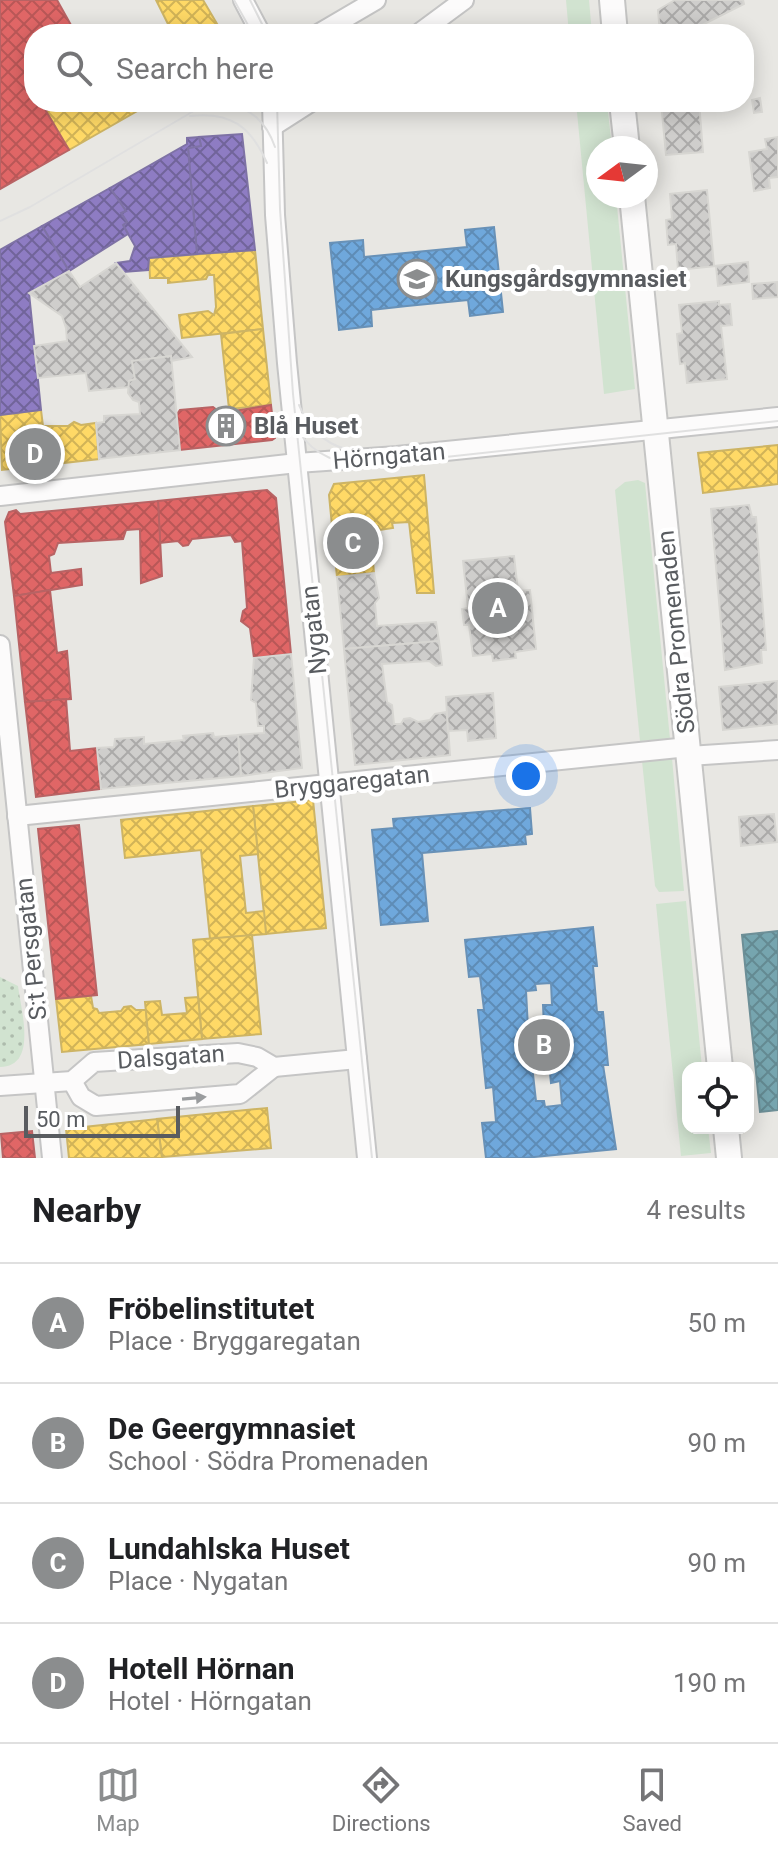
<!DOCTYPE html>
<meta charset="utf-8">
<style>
body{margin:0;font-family:Roboto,sans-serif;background:#f2f2f2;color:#202124}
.controls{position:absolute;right:24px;bottom:24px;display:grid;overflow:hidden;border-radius:16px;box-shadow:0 4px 20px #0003}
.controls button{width:72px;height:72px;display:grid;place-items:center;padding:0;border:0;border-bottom:2px solid #e0e0e0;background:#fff;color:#202124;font:40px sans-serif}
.compass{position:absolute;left:586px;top:136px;width:72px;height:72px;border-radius:50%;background:#fff;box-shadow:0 4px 20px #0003;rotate:255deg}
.scale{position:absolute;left:24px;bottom:20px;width:156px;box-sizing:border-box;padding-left:8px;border:4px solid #595c60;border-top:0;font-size:22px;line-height:28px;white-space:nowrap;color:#595c60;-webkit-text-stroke:6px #fff;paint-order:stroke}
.you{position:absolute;left:526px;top:776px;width:28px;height:28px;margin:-20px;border:6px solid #fff;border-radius:50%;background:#1a73e8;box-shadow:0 0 0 12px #1a73e833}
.badge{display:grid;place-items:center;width:52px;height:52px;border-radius:50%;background:#8b8d8e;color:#fff;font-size:26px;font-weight:700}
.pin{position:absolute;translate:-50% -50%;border:4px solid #fff;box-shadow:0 2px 8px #0006}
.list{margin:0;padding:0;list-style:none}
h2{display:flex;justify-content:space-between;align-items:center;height:104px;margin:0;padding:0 32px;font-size:34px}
h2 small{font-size:26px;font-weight:400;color:#757577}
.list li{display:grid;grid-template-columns:52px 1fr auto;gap:24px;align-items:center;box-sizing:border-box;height:120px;padding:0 32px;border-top:2px solid #e0e0e0}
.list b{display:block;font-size:30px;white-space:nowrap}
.list p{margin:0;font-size:26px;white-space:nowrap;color:#757577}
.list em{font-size:26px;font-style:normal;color:#757577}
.icon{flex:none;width:44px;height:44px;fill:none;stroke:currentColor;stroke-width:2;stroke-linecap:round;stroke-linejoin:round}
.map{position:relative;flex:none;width:778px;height:1158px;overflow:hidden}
.search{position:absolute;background:#fff;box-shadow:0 4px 20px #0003;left:24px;right:24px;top:24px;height:88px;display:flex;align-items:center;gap:20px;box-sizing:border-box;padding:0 28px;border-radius:32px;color:#757577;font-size:30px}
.sheet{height:584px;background:#fff}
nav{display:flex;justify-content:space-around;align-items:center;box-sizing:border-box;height:112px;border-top:2px solid #e0e0e0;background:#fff;font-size:22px;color:#757577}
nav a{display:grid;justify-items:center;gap:4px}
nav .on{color:#8b8d8e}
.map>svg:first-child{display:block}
</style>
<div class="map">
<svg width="778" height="1158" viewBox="0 0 778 1158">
<defs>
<pattern id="park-dots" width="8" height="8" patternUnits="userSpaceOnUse" patternTransform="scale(2)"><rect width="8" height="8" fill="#d1e3d0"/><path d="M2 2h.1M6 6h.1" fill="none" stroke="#adbbac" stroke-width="1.8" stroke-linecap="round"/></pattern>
<pattern id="homes-cross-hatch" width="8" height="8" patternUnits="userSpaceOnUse" patternTransform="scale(2)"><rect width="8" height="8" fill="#ffd966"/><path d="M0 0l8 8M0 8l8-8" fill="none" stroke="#d1b357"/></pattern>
<pattern id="shops-cross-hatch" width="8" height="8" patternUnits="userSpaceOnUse" patternTransform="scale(2)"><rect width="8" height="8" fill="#e06666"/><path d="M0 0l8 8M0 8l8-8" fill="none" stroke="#b95757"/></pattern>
<pattern id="offices-cross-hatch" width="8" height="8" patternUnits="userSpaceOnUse" patternTransform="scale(2)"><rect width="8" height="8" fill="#8e7cc3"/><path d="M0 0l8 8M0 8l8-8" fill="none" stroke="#71649a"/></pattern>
<pattern id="schools-cross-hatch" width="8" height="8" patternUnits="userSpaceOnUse" patternTransform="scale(2)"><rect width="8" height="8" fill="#6fa8dc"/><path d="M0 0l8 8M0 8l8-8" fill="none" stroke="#5e8cb6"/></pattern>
<pattern id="public-cross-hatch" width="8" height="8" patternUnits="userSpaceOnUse" patternTransform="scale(2)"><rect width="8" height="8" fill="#76a5af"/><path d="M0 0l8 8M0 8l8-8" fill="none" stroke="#648a92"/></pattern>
<pattern id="building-cross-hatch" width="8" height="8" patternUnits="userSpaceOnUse" patternTransform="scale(2)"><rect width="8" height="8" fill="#cfcecc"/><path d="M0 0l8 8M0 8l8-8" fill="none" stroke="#abaaa9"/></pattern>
</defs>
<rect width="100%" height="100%" fill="#e8e7e3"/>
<!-- grass -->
<g fill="#d1e3d0">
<polygon points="566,0 589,0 592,34 569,34"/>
<polygon points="576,102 607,102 612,148 598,148 598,196 616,196 635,389 604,394"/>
<polygon points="638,480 645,483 670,739 640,741 615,490 625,482"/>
<polygon points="672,758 684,891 659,892 655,886 642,761"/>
<polygon points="686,901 702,1068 688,1068 688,1128 708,1128 711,1153 681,1156 656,904"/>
</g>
<!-- park -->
<path fill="url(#park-dots)" d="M0,977L18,986C21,1010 38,1067 0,1067Z"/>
<!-- homes -->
<g fill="url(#homes-cross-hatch)" stroke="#cdb464" stroke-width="2">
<polygon points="156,0 203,0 223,34 173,34"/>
<polygon points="61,102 153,102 69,150 46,111"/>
<polygon points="255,250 263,329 182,338 179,315 208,311 214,315 216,307 214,275 208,275 206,279 168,283 168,278 150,278 149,258"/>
<polygon points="263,329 271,405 229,409 221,334"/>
<polygon points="41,410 43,426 68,426 74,422 81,425 96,423 99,459 2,470 0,415"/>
<polygon points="778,445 778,484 703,493 698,453"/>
<polygon points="424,475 434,593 417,593 409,522 392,523 393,528 380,530 378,526 370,527 374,573 337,577 329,495 334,484"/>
<polygon points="313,800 326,928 266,934 253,806"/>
<polygon points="253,806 258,854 240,856 246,913 264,911 266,934 210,939 201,850 125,858 121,820"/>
<polygon points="252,935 261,1034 202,1039 193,940"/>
<polygon points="91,996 93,1008 97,1009 99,1013 121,1011 124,1007 131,1006 136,1010 146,1010 149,1044 62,1052 56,999"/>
<polygon points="198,997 202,1039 149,1044 145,1002 160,1001 162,1015 187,1013 185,998"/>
<polygon points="267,1108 271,1148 162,1157 157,1119"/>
<polygon points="157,1119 162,1158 69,1158 66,1129"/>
</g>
<!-- shops -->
<g fill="url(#shops-cross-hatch)" stroke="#b86364" stroke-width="2">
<polygon points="0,0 57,0 76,34 34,34 34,102 61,102 46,111 69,150 0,189"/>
<polygon points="271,405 275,438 272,440 180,450 177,414 180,410 213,407 221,413"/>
<polygon points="267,490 276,498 291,654 254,658 250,628 241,621 243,611 247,608 242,541 235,542 231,535 192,539 188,545 183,546 178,541 160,543 158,501"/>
<polygon points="158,501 162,576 141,583 140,529 126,530 123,539 58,543 54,554 49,556 51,573 81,569 82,585 14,596 5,522 9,512 16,510 20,514"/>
<polygon points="50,590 57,653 67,651 71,699 25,702 14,596"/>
<polygon points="66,699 70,751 97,748 101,789 36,797 25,702"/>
<polygon points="79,825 97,995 56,999 38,829"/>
<polygon points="32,1131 35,1158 3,1158 1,1134"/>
</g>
<!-- offices -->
<g fill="url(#offices-cross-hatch)" stroke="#7e72a5" stroke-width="2">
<polygon points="242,134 255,250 197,254 188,148 201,146 199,137"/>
<polygon points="199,137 201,146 188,148 197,254 149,258 148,270 123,272 116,263 130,261 135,246 123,225 127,222 121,213 126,211 110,188 187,144 187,138"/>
<polygon points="110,188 126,211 121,213 127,222 123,225 128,234 69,271 42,226"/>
<polygon points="42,226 69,271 29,293 41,410 0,415 0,250"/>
</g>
<!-- schools -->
<g fill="url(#schools-cross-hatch)" stroke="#6891b7" stroke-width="2" fill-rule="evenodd">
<polygon points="494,227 503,312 470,316 468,300 407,306 371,310 372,326 339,330 330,243 363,240 364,257 467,247 465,230"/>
<polygon points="530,808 532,834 525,835 526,844 422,853 428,921 381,925 372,830 394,828 393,819"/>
<path d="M593,927L597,966H593L597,1012H603L608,1065H603L616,1149L524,1158H486L482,1123L496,1122L493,1087L486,1088L478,1010H484L480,976L469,977L465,940ZM551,983L552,1005H543L544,1026L528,1028L526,991L536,990L535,984ZM549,1063L551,1083L560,1081L562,1105L545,1107L544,1101H536L532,1065Z"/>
</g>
<!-- public -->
<polygon fill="url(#public-cross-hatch)" stroke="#6d8f97" stroke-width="2" points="778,931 778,1110 760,1112 742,935"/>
<!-- building -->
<g fill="url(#building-cross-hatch)" stroke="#d7d6d2" stroke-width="2">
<polygon points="675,0 743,0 744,4 692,30 693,34 660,34 658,10"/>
<polygon points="760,98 762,112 754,113 752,100"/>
<polygon points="661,102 699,102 703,152 666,155"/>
<polygon points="778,137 778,177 769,178 770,188 754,191 749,152 767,149 765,139"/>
<polygon points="707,190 714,266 748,262 749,282 718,286 716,266 678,270 676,244 668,245 666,220 672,219 670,194"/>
<polygon points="116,263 192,357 171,361 171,356 132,361 135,379 129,381 129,387 89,391 86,373 38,378 34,346 67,341 66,328 62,316 29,293 69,271 80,287"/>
<polygon points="777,282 778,297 753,299 752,284"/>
<polygon points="719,301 719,305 730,304 732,325 721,326 727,379 687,383 685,363 680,364 677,334 682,333 679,305"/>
<polygon points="171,356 180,450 99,459 96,423 104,422 104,416 140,414 139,402 133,400 128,393 129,381 135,379 132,361"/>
<polygon points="749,505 752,517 756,517 766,650 761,650 762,663 725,670 711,509"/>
<polygon points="514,556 518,591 530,590 536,649 515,652 516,658 493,661 492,654 473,656 469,625 464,625 462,609 468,608 463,561"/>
<polygon points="374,573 379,598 375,603 377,626 436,622 439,641 344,649 337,577"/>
<polygon points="439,641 442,665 436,666 429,661 382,664 387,702 392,705 394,724 401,724 404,719 410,718 418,722 430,720 435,714 447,712 450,755 355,765 344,649"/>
<polygon points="291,654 302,768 241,776 238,735 264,733 264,726 258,726 256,703 251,700 254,658"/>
<polygon points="778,681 778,724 723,730 719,687"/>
<polygon points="493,693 496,738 468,741 467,730 448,731 446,697"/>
<polygon points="213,733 214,737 238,735 241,776 101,789 97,748 114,747 115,739 144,737 144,744 184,740 183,736"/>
<polygon points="774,814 777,842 741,846 739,817"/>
</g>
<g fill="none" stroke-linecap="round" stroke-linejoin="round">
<defs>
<g id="minor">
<polyline points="243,0 261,34"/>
<polyline points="318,34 376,0"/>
<polyline points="418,34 464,0"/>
<polyline points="272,102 275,215 287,363 367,1158"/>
<polyline points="272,127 311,102"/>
<polyline points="0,496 297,463 397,456 778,417"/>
<polyline points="0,645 52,1158"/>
<polyline points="689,756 778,750"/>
<polyline points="17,816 688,747"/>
<polyline points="72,1081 81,1097 96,1106 240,1094 274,1067"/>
<polyline points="0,1086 72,1081 94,1062 238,1053 257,1057 274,1067 357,1059"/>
</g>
<g id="secondary">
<polyline points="612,0 615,34"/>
<polyline points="622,102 627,148"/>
<polyline points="632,196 720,1068"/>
<polyline points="726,1128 729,1158"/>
</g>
</defs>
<!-- minor casing -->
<use href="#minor" stroke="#c5c5c5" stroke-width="22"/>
<!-- secondary casing -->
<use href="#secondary" stroke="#c5c5c4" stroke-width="28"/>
<!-- minor -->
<use href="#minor" stroke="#fcfbfb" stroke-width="18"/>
<!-- secondary -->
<use href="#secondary" stroke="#fcfbfb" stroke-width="24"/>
<!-- tram -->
<g stroke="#e0e0e0" stroke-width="2">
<polyline points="234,0 253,34"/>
<polyline points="250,0 267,34"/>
<path d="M225,102C251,109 266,121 275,147"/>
<polyline points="277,102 280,209 293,394 372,1158"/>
<path d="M190,116C231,111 251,127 267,163"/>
<polyline points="0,221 30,207 209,102"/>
<path d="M299,405C321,457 361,454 410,450"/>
<path d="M297,429C315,458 339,464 372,465L778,421"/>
</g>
</g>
<!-- one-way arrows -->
<defs><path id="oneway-solid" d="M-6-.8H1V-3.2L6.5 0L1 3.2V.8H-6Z" transform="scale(2)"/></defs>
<use fill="#9a9c9e" href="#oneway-solid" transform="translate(194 1098) rotate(-5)"/>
<!-- icons -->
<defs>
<symbol id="school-ring" viewBox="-11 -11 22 22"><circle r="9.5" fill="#fff" stroke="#8b8d8e" stroke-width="1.5"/><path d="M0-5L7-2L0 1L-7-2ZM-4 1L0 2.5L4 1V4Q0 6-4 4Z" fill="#8b8d8e"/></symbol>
<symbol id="building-ring" viewBox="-11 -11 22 22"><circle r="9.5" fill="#fff" stroke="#8b8d8e" stroke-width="1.5"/><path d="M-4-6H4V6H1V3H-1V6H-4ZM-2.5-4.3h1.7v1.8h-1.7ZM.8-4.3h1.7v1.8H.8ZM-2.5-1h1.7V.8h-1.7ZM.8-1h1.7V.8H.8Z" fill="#8b8d8e"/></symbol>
</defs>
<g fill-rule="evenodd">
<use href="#school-ring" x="395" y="257" width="44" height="44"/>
<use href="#building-ring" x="204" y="404" width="44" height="44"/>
</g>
<g text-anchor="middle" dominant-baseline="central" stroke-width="8" stroke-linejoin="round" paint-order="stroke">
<!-- poi labels -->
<g font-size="24" font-weight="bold" fill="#595c60" stroke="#fff" text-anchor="start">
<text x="445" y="279">Kungsgårdsgymnasiet</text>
<text x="254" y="426">Blå Huset</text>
</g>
<!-- street labels -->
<g font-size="24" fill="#595c60" stroke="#fff">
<text transform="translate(389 456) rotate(-5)">Hörngatan</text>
<text transform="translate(314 630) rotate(-96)">Nygatan</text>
<text transform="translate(676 632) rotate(-96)">Södra Promenaden</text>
<text transform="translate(352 782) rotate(-6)">Bryggaregatan</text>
<text transform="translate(31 949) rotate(-96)">S:t Persgatan</text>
<text transform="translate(171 1057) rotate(-4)">Dalsgatan</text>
</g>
</g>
</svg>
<div class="controls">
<button><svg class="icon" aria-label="locate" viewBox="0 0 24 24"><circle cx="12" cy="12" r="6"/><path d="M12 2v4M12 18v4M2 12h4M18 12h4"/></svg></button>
</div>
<svg class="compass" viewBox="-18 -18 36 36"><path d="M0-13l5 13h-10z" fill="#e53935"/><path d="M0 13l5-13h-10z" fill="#757577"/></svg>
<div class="scale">50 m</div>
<div class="you"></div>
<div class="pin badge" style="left:498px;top:608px">A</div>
<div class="pin badge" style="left:544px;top:1045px">B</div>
<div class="pin badge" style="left:353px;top:543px">C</div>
<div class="pin badge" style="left:35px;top:454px">D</div>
<div class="search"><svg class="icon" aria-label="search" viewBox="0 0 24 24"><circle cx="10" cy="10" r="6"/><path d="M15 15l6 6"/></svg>Search here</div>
</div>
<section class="sheet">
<h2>Nearby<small>4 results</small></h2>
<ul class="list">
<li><span class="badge">A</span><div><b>Fröbelinstitutet</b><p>Place · Bryggaregatan</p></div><em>50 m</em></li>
<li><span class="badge">B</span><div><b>De Geergymnasiet</b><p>School · Södra Promenaden</p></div><em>90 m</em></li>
<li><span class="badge">C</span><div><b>Lundahlska Huset</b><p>Place · Nygatan</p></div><em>90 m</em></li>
<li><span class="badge">D</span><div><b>Hotell Hörnan</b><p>Hotel · Hörngatan</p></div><em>190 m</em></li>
</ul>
</section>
<nav>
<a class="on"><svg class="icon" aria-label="map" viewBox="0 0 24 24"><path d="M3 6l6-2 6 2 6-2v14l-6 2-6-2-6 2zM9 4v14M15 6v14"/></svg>Map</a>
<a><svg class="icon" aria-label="directions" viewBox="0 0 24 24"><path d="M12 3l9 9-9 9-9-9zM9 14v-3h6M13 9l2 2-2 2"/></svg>Directions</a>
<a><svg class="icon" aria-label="saved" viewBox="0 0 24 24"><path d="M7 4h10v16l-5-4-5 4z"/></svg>Saved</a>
</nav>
